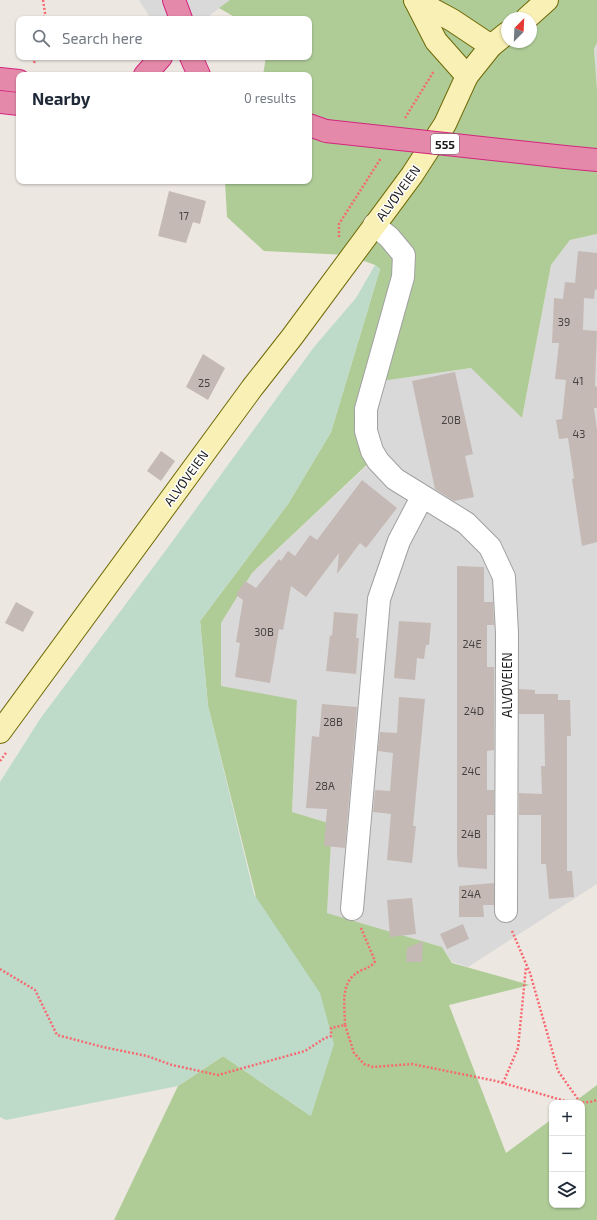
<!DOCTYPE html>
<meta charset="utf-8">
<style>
body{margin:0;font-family:"Exo 2",sans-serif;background:#f2f2f3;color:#1f2937}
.controls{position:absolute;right:12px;bottom:12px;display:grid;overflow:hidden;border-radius:8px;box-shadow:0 1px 3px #0004}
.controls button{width:36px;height:36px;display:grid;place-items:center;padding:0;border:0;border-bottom:1px solid #e0e1e3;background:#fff;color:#1f2937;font:20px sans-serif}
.compass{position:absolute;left:501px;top:12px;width:36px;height:36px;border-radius:50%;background:#fff;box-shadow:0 1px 3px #0004;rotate:24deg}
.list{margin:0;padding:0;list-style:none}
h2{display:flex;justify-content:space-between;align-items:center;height:52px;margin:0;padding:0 16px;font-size:17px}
h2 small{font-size:13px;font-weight:400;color:#747a83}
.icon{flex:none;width:22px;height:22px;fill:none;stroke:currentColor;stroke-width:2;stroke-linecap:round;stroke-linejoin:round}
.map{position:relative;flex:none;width:597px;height:1220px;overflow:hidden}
.search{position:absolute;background:#fff;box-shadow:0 1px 3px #0004;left:16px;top:16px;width:296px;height:44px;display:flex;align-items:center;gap:10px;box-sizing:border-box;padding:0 14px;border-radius:8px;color:#747a83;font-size:15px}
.panel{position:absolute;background:#fff;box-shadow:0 1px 3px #0004;left:16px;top:72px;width:296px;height:112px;border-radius:8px}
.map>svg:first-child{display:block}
</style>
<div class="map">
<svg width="597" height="1220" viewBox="0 0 597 1220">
<rect width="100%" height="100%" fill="#ede7e1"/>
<!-- residential -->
<g fill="#dad9d9">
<polygon points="139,0 230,0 205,19 151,19"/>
<polygon points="597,43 597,89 594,49"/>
<polygon points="597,234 597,884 468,967 452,962 442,947 327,913 332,824 292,812 297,700 221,687 221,623 252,573 373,460 375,382 472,368 522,418 551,265 570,240"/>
</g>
<!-- forest -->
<path fill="#afcc97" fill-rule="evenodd" d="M230,0H597V43L594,49L597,89V234L570,240L551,265L522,418L471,368L375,382L373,459L252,573L221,623V686L297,700L292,812L332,824L327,913L442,947L452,963L530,985L449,1005L506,1153L552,1119V1205H582V1103H573L597,1085V1220H114L178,1086L223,1056L311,1116L208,706L200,621L288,504L331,432L380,269L375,265L348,255L264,251L227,217L225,181H309V75H263L266,57H309V19H238L219,8ZM507,18H531V42H507Z"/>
<!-- wetland -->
<polygon fill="#bedbc9" points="375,265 380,269 331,432 288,504 200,621 208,706 254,894 320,993 334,1044 311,1116 223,1056 178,1086 6,1120 0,1117 0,782 40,719 166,550 314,347 356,298"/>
<!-- building -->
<g fill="#c5b9b5">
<polygon points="169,191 206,201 200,224 193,222 186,243 158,236"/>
<polygon points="578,251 597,253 597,290 595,289 594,299 584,298 583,330 597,331 595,386 597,387 597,408 594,408 597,430 597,542 582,546 572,479 574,478 568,438 559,439 556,420 562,419 566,380 555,379 559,343 552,343 554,298 563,299 565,282 575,283"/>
<polygon points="203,354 225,368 208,400 186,387"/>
<polygon points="455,372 473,454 465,456 474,497 454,501 435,489 412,381"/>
<polygon points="161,451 175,461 161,481 147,471"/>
<polygon points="362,480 397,508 366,548 360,543 337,574 339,553 306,597 291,586 283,630 279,629 270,683 235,677 240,643 236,642 243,600 236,595 245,581 256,588 279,559 281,561 288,551 295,556 310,535 317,540"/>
<polygon points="457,566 484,567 484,602 493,602 494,625 487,625 487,667 494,667 494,750 487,751 487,790 494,790 494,815 487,815 487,869 458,867 457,855"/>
<polygon points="16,602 34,612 23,632 5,623"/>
<polygon points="334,612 358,614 356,638 359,638 356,674 326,671 330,635 332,636"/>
<polygon points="399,621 431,623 429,645 426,645 424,659 417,658 415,680 394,678"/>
<polygon points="519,689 535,690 535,694 558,694 558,700 570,700 571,736 567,736 567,871 572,871 574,897 549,899 546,864 541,864 541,815 519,815 519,793 542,794 541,766 545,766 544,714 519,714"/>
<polygon points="399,697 425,699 413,826 416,826 412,863 387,860 391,814 373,812 375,790 390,791 393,753 378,751 380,732 397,733"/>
<polygon points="322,704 357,707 345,848 324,846 327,809 306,808 312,736 319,737"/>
<polygon points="494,883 494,905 483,905 484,917 459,917 459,886"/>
<polygon points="412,898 416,934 390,937 387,900"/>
<polygon points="463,924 469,939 447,949 440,934"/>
<polygon points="423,941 422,962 406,962 407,948"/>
</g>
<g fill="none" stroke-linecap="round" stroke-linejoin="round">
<defs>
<g id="street">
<polyline points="374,225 389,237 404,255 403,277 366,409 366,431 372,451 378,461 395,479 466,523 490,547 504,577 507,633 506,911"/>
<polyline points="352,909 379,599 399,541 422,497"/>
</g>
<g id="secondary">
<polyline points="415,0 436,41 467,76"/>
<polyline points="415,0 452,20 491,46"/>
<polyline points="527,18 547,0"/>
<polyline points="0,732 252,388 292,337 412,175 445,124 467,76 491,46 507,33"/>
</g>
<g id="highway">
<polyline points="174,0 181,19"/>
<polyline points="191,57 199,75"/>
<polyline points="145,75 161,57"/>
<polyline points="0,79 19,81"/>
<polyline points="0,102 19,104"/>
<polyline points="309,125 326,131"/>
<polyline points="565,157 597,160"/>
</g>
</defs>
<!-- street casing -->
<use href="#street" stroke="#a0a0a0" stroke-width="24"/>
<!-- secondary casing -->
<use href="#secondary" stroke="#6f6906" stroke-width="24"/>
<!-- highway casing -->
<use href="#highway" stroke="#d3267e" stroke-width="24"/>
<!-- path -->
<g stroke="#f76971" stroke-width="2.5" stroke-dasharray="2 2" stroke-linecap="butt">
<polyline points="43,0 45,13 44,19"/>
<polyline points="34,63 36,57"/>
<polyline points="405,118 434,71"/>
<polyline points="339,237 339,224 381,158"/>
<polyline points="0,761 6,753"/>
<polyline points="512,931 530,973 558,1071 580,1102"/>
<path d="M0,969L35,990L57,1035L103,1047L147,1056L172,1065L218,1075L305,1051L325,1038L331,1036V1028L345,1025C345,1005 339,982 360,971C366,968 373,966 375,961L361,928"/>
<polyline points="345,1025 354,1053 364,1064 373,1067 412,1064 496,1081 572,1103 590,1102 597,1100"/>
<polyline points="503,1083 518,1048 526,967"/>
</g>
<!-- street -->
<use href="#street" stroke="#fff" stroke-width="22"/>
<!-- secondary -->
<use href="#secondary" stroke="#f8f0b5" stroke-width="22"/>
<!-- highway -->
<use href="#highway" stroke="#e489a9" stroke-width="22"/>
<defs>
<polyline id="highway-bridge" points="326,131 565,157"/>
</defs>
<!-- highway-bridge casing -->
<use href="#highway-bridge" stroke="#d3267e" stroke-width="24" stroke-linecap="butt"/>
<!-- highway-bridge -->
<use href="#highway-bridge" stroke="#e489a9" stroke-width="22"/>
</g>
<g text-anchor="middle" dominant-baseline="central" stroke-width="3" stroke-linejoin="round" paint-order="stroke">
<!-- number labels -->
<g font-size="11" fill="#464342">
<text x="184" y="215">17</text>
<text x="564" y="321">39</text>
<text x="578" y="380">41</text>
<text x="204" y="382">25</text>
<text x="451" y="419">20B</text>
<text x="579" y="433">43</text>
<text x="264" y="631">30B</text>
<text x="472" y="643">24E</text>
<text x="474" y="710">24D</text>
<text x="333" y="721">28B</text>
<text x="471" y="770">24C</text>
<text x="325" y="785">28A</text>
<text x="471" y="833">24B</text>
<text x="471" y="893">24A</text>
</g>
<!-- shield labels -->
<rect fill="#fff" stroke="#606060" stroke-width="1" x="431" y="134" width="28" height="20" rx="3"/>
<g font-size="12" font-weight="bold" fill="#1c1c1c">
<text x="445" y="144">555</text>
</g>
<!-- street labels -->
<g font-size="13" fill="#1c1c1c" stroke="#fff">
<text transform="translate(398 193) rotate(-54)">ALVØVEIEN</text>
<text transform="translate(186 478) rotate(-54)">ALVØVEIEN</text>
<text transform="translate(507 685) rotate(-90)">ALVØVEIEN</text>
</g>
</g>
</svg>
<div class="controls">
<button>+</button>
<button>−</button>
<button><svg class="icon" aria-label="layers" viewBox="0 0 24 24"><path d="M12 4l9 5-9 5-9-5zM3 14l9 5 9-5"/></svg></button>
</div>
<svg class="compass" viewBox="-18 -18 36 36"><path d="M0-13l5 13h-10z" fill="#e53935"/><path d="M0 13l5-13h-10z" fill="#747a83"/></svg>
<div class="search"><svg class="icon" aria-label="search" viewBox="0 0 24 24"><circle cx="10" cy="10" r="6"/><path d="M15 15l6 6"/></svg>Search here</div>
<section class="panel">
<h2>Nearby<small>0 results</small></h2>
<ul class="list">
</ul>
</section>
</div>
